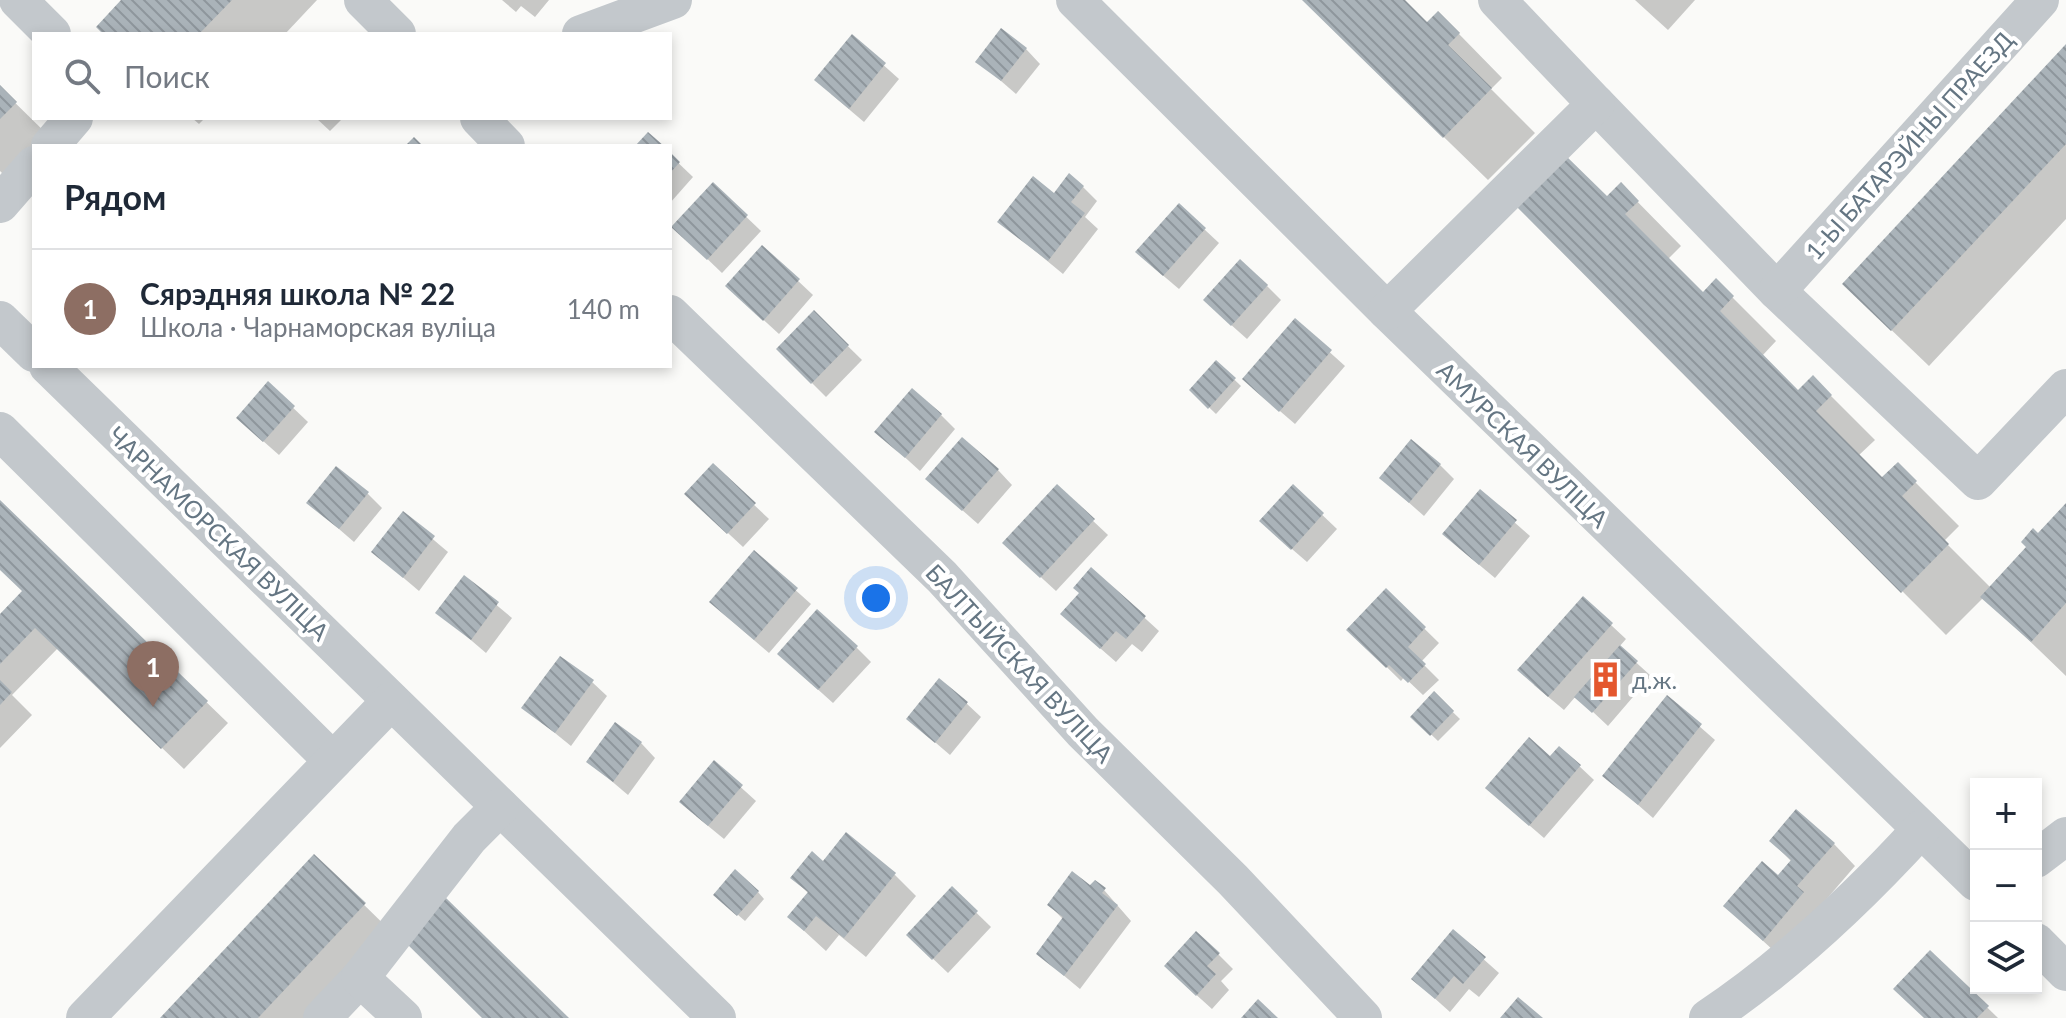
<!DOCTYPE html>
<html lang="ru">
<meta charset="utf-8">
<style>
body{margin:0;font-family:Lato,sans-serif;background:#f6f6f7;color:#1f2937}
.controls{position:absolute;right:24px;bottom:24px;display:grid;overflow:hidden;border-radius:0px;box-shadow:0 4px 12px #0003}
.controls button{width:72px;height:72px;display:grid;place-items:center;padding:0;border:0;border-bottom:2px solid #e0e1e3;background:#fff;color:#1f2937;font:40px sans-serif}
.you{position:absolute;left:876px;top:598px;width:28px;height:28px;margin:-20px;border:6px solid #fff;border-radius:50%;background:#1a73e8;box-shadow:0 0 0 12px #1a73e833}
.badge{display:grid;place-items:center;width:52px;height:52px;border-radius:50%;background:#111827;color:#fff;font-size:26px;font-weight:700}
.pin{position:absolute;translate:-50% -66px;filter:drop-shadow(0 2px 4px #0008)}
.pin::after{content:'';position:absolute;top:42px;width:28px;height:24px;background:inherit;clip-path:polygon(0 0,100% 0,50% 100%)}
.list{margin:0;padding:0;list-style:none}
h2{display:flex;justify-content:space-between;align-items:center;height:104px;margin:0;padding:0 32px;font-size:34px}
h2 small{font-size:26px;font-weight:400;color:#747a83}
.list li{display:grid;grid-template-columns:52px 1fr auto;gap:24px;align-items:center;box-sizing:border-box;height:120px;padding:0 32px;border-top:2px solid #e0e1e3}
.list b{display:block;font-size:30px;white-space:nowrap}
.list p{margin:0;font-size:26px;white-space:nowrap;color:#747a83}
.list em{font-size:26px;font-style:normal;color:#747a83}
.icon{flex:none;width:44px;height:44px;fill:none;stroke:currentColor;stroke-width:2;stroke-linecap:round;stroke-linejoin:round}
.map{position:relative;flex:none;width:2066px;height:1018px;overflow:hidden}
.search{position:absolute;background:#fff;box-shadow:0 4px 12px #0003;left:32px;top:32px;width:640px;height:88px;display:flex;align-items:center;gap:20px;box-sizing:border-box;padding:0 28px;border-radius:0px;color:#747a83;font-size:30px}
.panel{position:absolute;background:#fff;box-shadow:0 4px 12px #0003;left:32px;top:144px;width:640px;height:224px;border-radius:0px}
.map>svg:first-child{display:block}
</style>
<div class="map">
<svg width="2066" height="1018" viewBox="0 0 2066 1018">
<defs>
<pattern id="building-back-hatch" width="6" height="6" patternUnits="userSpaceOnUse" patternTransform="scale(2)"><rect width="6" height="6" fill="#aab3b9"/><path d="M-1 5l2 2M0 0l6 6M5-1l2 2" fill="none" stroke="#8e969c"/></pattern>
</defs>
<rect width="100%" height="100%" fill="#fafaf8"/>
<!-- shadow -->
<g fill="#0003">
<polygon points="124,0 317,0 285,34 106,34"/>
<polygon points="502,0 549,0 535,17 521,6 516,12"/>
<polygon points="1303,0 1402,0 1427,25 1459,34 1502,78 1491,89 1535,133 1488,180"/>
<polygon points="1635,0 1695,0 1668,30"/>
<polygon points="852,37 899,79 864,122 831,94"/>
<polygon points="2066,47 2066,219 1929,366 1881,320"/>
<polygon points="1026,49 1040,64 1016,94 978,61"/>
<polygon points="0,88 52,139 11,182 0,171"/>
<polygon points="192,118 205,118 199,124"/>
<polygon points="316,118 343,118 330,131"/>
<polygon points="670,155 693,177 670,203"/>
<polygon points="713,185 761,231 722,273 674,227"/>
<polygon points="1621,185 1681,246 1668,259 1703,295 1716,281 1776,341 1762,356 1798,392 1813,378 1875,440 1858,456 1882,480 1898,465 1959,526 1944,541 1991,588 2066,506 2066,676 1984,597 1946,635 1516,204 1607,199"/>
<polygon points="1083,187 1097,201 1085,217 1098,229 1063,274 1000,222 1055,195"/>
<polygon points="1204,229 1219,243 1179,289 1153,267"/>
<polygon points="762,247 813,295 779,334 742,300"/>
<polygon points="1267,286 1281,300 1247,339 1220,315"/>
<polygon points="814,313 862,360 826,397 778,349"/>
<polygon points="1295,321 1345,366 1295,424 1259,393"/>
<polygon points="1217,363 1241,386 1216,414 1191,390"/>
<polygon points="268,384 308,422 279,455 253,432"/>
<polygon points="941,415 955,429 920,471 877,432"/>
<polygon points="1440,465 1454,479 1424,516 1381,478"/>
<polygon points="713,466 769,519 743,547 701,508"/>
<polygon points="998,470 1012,485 978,524 927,479"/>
<polygon points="1057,487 1108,535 1056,591 1019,557"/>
<polygon points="1293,487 1337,529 1307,562 1277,536"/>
<polygon points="1480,492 1530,536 1495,578 1459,548"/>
<polygon points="367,493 382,508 354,542 309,503"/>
<polygon points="0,503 228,723 184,769 58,648 12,695 32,715 0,748 0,617 24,592 0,568"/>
<polygon points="403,514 448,552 419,591 373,552"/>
<polygon points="754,553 811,604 769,653 726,616"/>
<polygon points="1092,570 1159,631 1142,652 1132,644 1116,662 1077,628 1081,593"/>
<polygon points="464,578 512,618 486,653 438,612"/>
<polygon points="1386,591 1439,643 1421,662 1439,680 1423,695 1404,677 1401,681 1349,630"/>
<polygon points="1583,599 1626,639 1619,647 1651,676 1608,726 1576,696 1564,710 1534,685"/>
<polygon points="856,647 871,662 833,703 794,668"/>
<polygon points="592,682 607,696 571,746 524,708"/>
<polygon points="1434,694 1460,719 1438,741 1413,717"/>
<polygon points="1667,698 1715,740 1653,818 1605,776"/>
<polygon points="966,703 981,717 950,755 908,719"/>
<polygon points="641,743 655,758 628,795 589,762"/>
<polygon points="1560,748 1594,780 1544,838 1502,802"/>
<polygon points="714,763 756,801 724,839 696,816"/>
<polygon points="1771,841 1834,844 1855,866 1818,909 1785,961 1725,906 1778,878 1792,862"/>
<polygon points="314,856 401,941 329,1018 162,1018"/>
<polygon points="824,863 895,875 916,896 866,957 839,935 826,951 789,917 809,894 793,878"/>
<polygon points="1091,888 1104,890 1131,921 1080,989 1038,954 1064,920 1049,905"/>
<polygon points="952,889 991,927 948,973 908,935"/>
<polygon points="758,892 764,899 745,921 722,901"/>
<polygon points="1453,932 1499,973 1479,997 1469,989 1450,1012 1413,979"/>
<polygon points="1930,952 1998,1018 1926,1018"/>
<polygon points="1218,954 1233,969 1221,981 1229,990 1212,1009 1181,981"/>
</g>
<!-- building -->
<g fill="url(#building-back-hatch)">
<polygon points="121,0 232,0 199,34 103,34 96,27"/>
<polygon points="1302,0 1405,0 1427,22 1438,11 1460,33 1448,45 1492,88 1443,138"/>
<polygon points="1001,28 1027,48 1001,81 975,62"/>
<polygon points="852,34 886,63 849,109 814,80"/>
<polygon points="2066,44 2066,144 1891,331 1842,284"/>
<polygon points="0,85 17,102 0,119"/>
<polygon points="648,132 664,146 635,146"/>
<polygon points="414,137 423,146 405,146"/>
<polygon points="670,152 680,162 670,173"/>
<polygon points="1564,154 1607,196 1621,182 1639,201 1625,214 1703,292 1716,278 1734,296 1720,311 1798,390 1813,375 1832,395 1816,411 1882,477 1898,462 1917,481 1902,496 1949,544 1901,593 1514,204"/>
<polygon points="1069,173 1084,186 1071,202 1085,213 1048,261 997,222 1033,176 1054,193"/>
<polygon points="713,182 748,215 707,260 671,227"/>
<polygon points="1179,203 1206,228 1163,276 1135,252"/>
<polygon points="762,245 800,279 763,321 725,286"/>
<polygon points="1240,259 1268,285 1231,326 1203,300"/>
<polygon points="814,310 849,345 811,384 776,349"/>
<polygon points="1295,318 1332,350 1279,412 1242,379"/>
<polygon points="1216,360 1236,378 1208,409 1189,390"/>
<polygon points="268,381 295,406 263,442 236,418"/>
<polygon points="912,388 942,414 905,458 874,432"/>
<polygon points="962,437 999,469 962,511 925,479"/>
<polygon points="1411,439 1441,464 1409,503 1379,478"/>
<polygon points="713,463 756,503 727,534 684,494"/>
<polygon points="336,466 369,492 339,529 306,503"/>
<polygon points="1057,484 1095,519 1040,578 1002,543"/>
<polygon points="1293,484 1324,513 1291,550 1259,521"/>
<polygon points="1480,489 1517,520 1479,565 1442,534"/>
<polygon points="0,500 208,701 161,749 35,628 0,664 0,614 22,591 0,570"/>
<polygon points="2066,503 2066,603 2031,642 1980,597 2026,547 2021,542 2033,528 2038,533"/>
<polygon points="403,511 435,536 403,578 371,552"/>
<polygon points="754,550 798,588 754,640 709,602"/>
<polygon points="1091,567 1146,616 1126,639 1116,631 1100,649 1060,614 1079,593 1073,588"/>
<polygon points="464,575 499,602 471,640 435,613"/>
<polygon points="1386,588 1426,627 1408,647 1426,664 1408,683 1389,665 1386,668 1346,630"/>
<polygon points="1583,596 1613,623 1548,697 1517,670"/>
<polygon points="817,609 858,646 818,690 777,654"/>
<polygon points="1620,645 1638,661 1592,713 1574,697"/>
<polygon points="560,656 594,680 555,733 521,708"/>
<polygon points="939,678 968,702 935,743 906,719"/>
<polygon points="0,680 12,692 0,705"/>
<polygon points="1434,691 1454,711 1430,736 1410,717"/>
<polygon points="1667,695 1702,724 1638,805 1602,776"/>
<polygon points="615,722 642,742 613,782 586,762"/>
<polygon points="1529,737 1550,756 1559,746 1581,765 1529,826 1485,788"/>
<polygon points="714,760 743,785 708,826 679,802"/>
<polygon points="1796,809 1835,843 1797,886 1804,892 1763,941 1723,906 1762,861 1778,875 1791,860 1769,841"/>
<polygon points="846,832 896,873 844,938 816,916 804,931 787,917 808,892 790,878 812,851 823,861"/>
<polygon points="314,854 366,903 258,1018 160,1018"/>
<polygon points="735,869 759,891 737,916 713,895"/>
<polygon points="1072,871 1090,885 1095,880 1106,888 1102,893 1118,905 1064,976 1036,954 1063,917 1047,905"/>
<polygon points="952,886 978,911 932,960 906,935"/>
<polygon points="445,897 569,1018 482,1018 403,940"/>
<polygon points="1453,929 1486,957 1463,984 1454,976 1435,999 1411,979"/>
<polygon points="1196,931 1220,953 1207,966 1216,974 1196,996 1164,966"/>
<polygon points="1930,950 1989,1006 1977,1018 1924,1018 1893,989"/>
<polygon points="1518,997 1543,1018 1500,1018"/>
<polygon points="1258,999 1278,1018 1241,1018"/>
</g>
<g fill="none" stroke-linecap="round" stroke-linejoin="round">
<!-- minor -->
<g stroke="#c3c8cc" stroke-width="38">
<polyline points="18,0 52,34"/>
<polyline points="363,0 397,34"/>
<polyline points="1075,0 1387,311 1976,882"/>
<polyline points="581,34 673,0"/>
<polyline points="1596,104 1777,291 1978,481 2066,388"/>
<polyline points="479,118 506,146"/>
<polyline points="50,146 74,118"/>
<polyline points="0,204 34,165"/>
<polyline points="1777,291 2040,0"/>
<polyline points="1387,311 1596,104 1497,0"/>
<polyline points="670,314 942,577 1083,732 1233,880 1363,1018"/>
<polyline points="0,320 34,353"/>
<polyline points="48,366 717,1018"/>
<polyline points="0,431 333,761"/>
<polyline points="2036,859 2066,836"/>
<polyline points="2036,942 2066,972"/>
<polyline points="85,1018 391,701"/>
<polyline points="322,1018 360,978"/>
<polyline points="403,1018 360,978 469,838 500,807"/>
<path d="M1708,1018C1786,966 1858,898 1921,829"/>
</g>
</g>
<!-- icons -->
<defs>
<symbol id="building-bare" viewBox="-9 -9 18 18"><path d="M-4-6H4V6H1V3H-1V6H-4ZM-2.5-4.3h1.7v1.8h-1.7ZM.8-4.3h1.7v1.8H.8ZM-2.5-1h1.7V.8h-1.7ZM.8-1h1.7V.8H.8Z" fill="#e4572e" stroke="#fff" stroke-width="2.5" paint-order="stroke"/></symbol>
</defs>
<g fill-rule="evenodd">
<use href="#building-bare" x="1580" y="654" width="51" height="51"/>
</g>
<g text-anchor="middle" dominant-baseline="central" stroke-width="8" stroke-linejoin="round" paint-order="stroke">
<!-- street labels -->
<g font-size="24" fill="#657683" stroke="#fff">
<text transform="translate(1909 145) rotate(-48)">1-Ы БАТАРЭЙНЫ ПРАЕЗД</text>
<text transform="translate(1523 444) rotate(44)">АМУРСКАЯ ВУЛІЦА</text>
<text transform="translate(219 533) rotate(44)">ЧАРНАМОРСКАЯ ВУЛІЦА</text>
<text transform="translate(1020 663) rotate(47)">БАЛТЫЙСКАЯ ВУЛІЦА</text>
</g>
<!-- poi labels -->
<g font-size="24" fill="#657683" stroke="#fff" text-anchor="start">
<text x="1632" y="679">д.ж.</text>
</g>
</g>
</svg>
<div class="controls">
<button>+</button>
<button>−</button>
<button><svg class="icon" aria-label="layers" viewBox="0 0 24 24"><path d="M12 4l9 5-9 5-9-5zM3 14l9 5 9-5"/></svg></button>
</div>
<div class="you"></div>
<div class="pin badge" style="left:153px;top:707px;background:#8d6e63">1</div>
<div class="search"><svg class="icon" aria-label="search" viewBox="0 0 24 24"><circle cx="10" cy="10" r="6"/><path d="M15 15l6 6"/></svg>Поиск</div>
<section class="panel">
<h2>Рядом<small></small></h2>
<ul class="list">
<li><span class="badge" style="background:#8d6e63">1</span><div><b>Сярэдняя школа № 22</b><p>Школа · Чарнаморская вуліца</p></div><em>140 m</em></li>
</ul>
</section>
</div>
